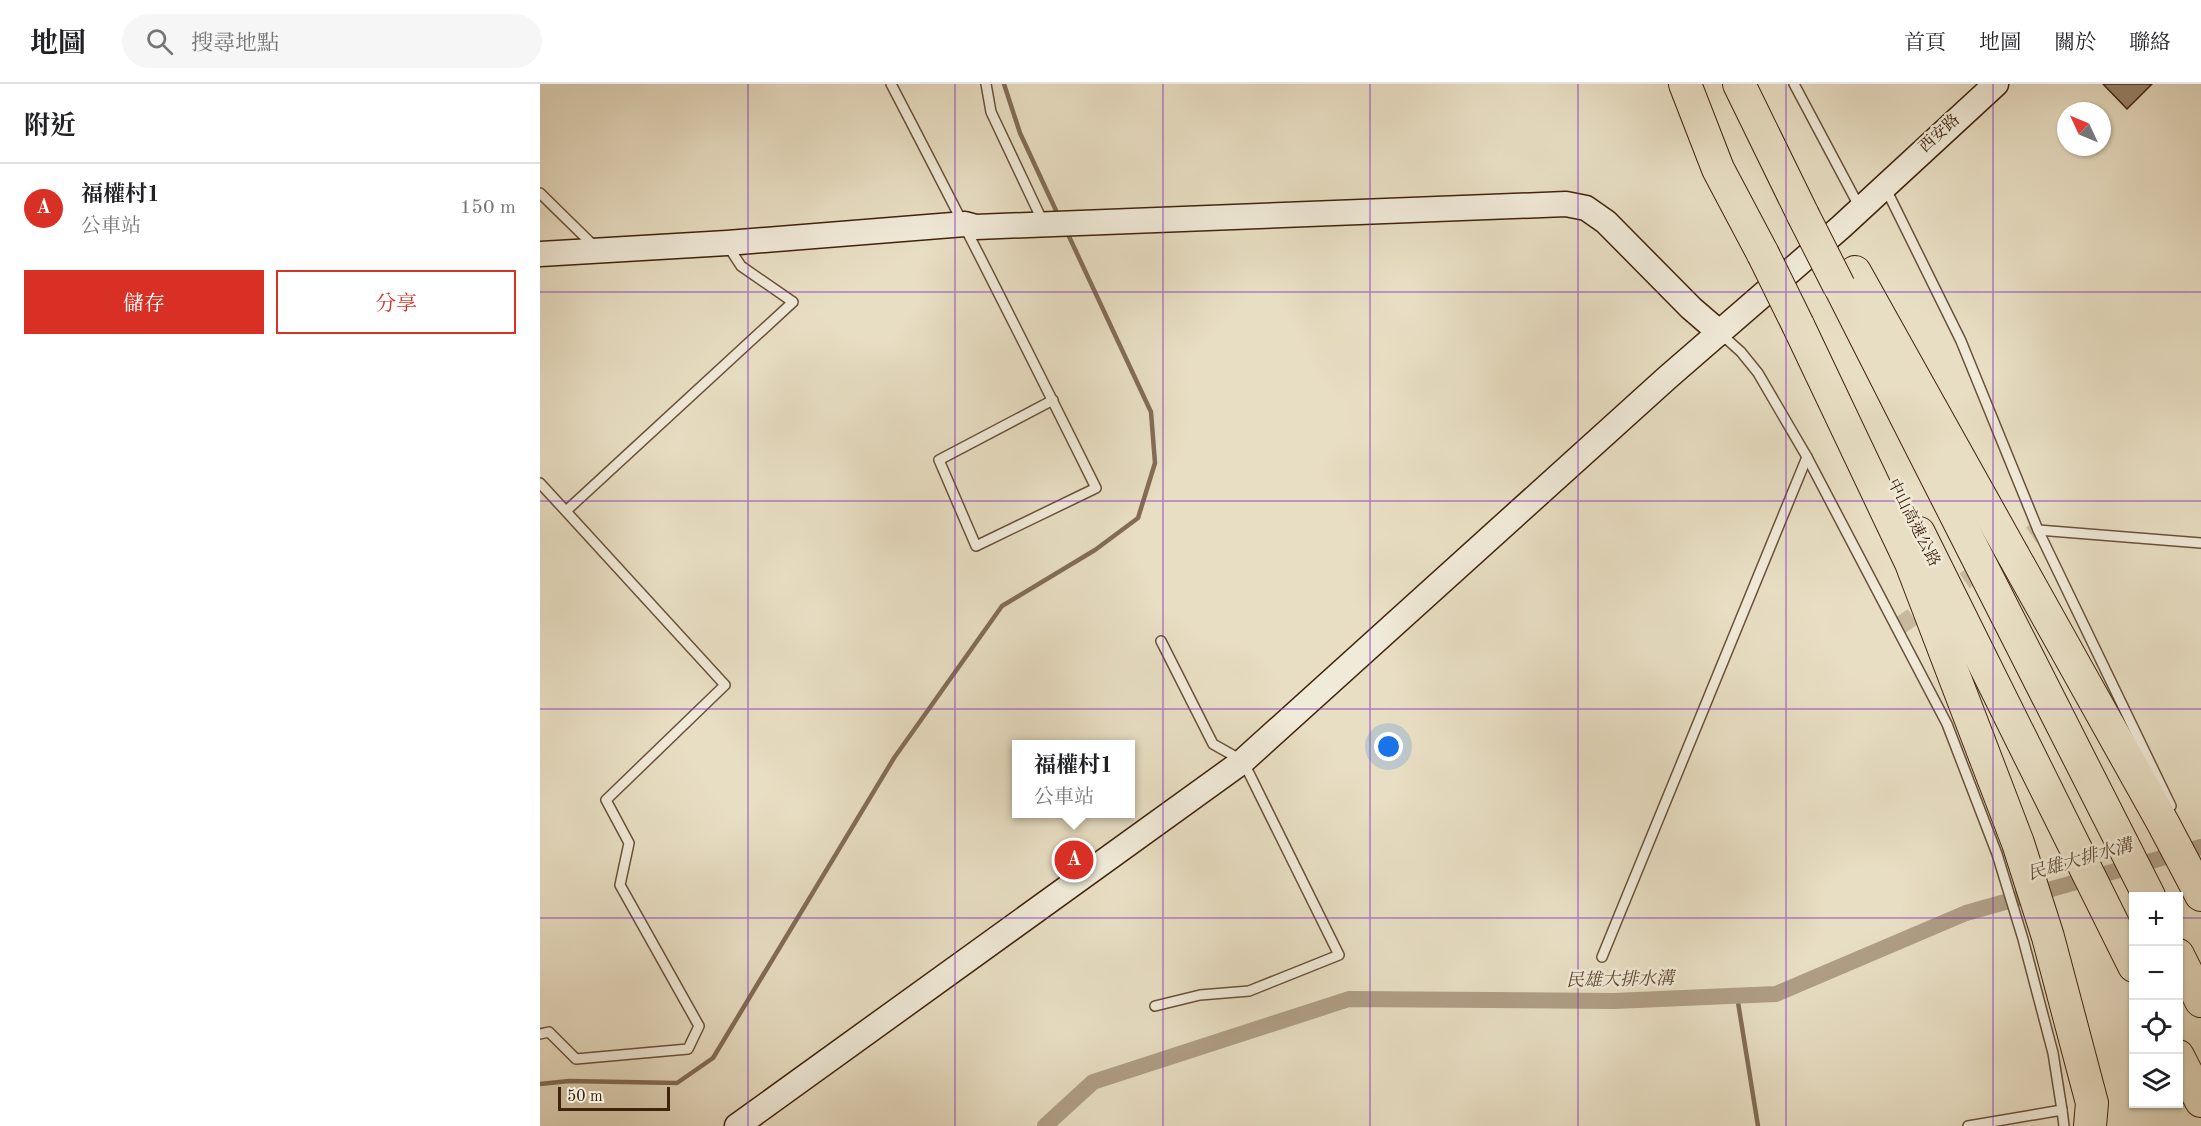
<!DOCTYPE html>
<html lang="zh-TW">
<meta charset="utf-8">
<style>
body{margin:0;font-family:"Old Standard TT","Noto Serif TC",serif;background:#f6f6f6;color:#202124}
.controls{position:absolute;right:18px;bottom:18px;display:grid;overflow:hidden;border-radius:0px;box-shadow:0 2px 4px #0004}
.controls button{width:54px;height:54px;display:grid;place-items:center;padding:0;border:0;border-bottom:2px solid #e0e0e0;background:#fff;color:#202124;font:30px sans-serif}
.compass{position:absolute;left:1517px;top:18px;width:54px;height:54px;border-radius:50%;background:#fff;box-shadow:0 2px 4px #0004;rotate:314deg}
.scale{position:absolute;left:18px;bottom:15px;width:112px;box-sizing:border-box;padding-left:6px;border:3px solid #41230c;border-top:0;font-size:16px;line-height:21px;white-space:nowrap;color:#41230c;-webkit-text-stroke:4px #f0ead8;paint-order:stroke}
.you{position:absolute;left:849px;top:663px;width:21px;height:21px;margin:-15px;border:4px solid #fff;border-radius:50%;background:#1a73e8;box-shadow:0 0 0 9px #1a73e833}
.badge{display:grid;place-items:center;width:39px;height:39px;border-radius:50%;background:#d93025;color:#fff;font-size:20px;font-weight:700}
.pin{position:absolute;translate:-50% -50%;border:3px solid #fff;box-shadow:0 2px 6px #0006}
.popup{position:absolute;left:472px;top:656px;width:123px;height:78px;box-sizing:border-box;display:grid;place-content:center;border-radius:0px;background:#fff;filter:drop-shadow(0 2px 4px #0005);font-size:20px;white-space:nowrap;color:#757577}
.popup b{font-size:22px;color:#202124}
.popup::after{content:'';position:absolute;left:50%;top:100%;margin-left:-12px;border:12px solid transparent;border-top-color:#fff}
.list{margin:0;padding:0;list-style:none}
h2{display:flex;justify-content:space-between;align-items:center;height:78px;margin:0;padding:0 24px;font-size:26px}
h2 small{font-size:20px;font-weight:400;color:#757577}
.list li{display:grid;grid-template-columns:39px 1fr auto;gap:18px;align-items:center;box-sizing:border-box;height:90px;padding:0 24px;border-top:2px solid #e0e0e0}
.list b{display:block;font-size:22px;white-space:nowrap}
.list p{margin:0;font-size:20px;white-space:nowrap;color:#757577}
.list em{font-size:20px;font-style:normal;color:#757577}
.actions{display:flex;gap:12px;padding:18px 24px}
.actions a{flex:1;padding:14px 0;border:2px solid #d93025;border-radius:0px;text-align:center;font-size:21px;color:#d93025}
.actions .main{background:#d93025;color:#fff}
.icon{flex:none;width:33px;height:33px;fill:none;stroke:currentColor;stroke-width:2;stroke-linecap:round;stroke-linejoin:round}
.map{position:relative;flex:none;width:1661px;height:1042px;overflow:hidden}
header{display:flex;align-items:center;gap:36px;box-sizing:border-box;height:84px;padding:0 30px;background:#fff;border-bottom:2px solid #e0e0e0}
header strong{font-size:28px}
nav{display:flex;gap:33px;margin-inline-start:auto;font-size:21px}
.search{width:420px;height:54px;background:#f6f6f6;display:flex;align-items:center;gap:15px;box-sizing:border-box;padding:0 21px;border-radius:33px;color:#757577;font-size:22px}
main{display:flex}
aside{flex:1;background:#fff}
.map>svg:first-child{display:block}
</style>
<header>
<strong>地圖</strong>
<div class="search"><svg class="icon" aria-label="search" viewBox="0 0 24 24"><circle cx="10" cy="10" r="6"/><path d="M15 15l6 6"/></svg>搜尋地點</div>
<nav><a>首頁</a><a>地圖</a><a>關於</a><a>聯絡</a></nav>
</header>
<main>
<aside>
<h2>附近<small></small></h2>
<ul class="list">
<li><span class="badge">A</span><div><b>福權村1</b><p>公車站</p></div><em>150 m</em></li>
</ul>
<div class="actions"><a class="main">儲存</a><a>分享</a></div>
</aside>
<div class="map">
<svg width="1661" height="1042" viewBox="0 0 1661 1042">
<rect width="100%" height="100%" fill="#e8dec3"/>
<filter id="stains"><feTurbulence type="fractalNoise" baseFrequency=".00333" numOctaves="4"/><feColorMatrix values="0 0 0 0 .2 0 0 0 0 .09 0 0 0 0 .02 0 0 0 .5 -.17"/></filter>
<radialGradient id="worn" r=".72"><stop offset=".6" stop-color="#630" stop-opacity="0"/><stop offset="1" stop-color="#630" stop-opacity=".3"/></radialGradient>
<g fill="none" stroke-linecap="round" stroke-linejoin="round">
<!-- stream -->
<g stroke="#836d55" stroke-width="4.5">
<polyline points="464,0 480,49 519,133"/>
<polyline points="1197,912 1218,1042"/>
<polyline points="0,1000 29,997 137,999 173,974 354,674 462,522 555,466 598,434 615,379 611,328 526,146"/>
</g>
<!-- canal -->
<polyline stroke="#af9e85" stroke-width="16" points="505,1042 553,998 809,915 1074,917 1236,910 1426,829 1661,763"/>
</g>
<!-- building -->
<polygon fill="#98846b" stroke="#41230c" stroke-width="1.5" points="1563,0 1612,0 1587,25"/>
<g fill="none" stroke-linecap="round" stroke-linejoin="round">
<!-- street-tunnel -->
<polyline stroke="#c7b99e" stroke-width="18" stroke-dasharray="18 9" stroke-linecap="butt" points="1358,543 1498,446"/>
<defs>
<g id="lane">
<path d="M351,0C421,134 489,269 556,404L436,462L399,376L513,316"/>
<polyline points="446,0 451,28 503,138"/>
<polyline points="1254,0 1320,124"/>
<polyline points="1345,103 1421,257 1498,446 1631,722"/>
<polyline points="0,109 55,163"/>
<polyline points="1180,249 1201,268 1218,289 1267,373 1407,640 1457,770 1483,855 1513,969 1522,1026"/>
<polyline points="0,399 185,601 66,716 89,759 80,801 159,942 148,965 36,975 9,948 0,950"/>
<polyline points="26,427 253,218 201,182 188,162"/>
<polyline points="1498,446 1661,459"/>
<polyline points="1062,873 1267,373"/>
<polyline points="615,922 660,911 709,907 799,871 703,677 673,660 621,557"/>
<polyline points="1428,1042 1522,1026 1524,1042"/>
</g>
<g id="secondary">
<polyline points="0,170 187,159 425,140 436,143 1026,120 1046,124 1066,138 1151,224 1180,249"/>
<polyline points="197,1042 703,677 1128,293 1301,143 1456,0"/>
</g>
<g id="highway">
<polyline points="1145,0 1178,85 1223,170"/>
<polyline points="1199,0 1263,131"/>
<polyline points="1315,188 1623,739 1661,811"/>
<polyline points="1300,203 1609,812"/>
<polyline points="1258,241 1371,479 1478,759 1508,853 1552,1019 1550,1042"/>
<polyline points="1379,449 1594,882"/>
<polyline points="1638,871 1661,917"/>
<polyline points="1638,972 1661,1017"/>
</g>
</defs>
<!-- lane casing -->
<use href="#lane" stroke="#6b523a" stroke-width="12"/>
<!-- secondary casing -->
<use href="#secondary" stroke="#41230c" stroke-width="27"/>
<!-- highway casing -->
<use href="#highway" stroke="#41230c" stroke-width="34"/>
<!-- lane -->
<use href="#lane" stroke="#f0ead8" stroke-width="9"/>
<!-- secondary -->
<use href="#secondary" stroke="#f0ead8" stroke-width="24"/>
<!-- highway -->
<use href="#highway" stroke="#e8dec3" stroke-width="32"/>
<defs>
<g id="highway-bridge">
<polyline points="1263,131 1299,202"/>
<polyline points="1223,170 1258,241"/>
</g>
</defs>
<!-- highway-bridge casing -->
<use href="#highway-bridge" stroke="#41230c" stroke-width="34" stroke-linecap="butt"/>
<!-- highway-bridge -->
<use href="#highway-bridge" stroke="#e8dec3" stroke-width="32"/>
</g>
<!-- grid -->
<path fill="none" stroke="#7b2cbf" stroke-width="1.5" stroke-opacity="0.55" d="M208,0V1042M415,0V1042M623,0V1042M830,0V1042M1038,0V1042M1246,0V1042M1453,0V1042M0,208H1661M0,417H1661M0,625H1661M0,834H1594M1638,834H1661"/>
<g text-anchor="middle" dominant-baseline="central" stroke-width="5" stroke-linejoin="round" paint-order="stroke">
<!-- street labels -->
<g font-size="16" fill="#41230c" stroke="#f0ead8">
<text transform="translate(1400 50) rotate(-42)">西安路</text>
<text transform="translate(1373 439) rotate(63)">中山高速公路</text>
</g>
<!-- water labels -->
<g font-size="18" font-style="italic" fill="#624830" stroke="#f0ead8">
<text transform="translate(1540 776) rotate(-16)">民雄大排水溝</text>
<text transform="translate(1080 896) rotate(-1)">民雄大排水溝</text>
</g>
</g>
<rect width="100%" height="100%" filter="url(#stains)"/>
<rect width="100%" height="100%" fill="url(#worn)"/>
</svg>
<div class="controls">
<button>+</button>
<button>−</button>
<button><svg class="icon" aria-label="locate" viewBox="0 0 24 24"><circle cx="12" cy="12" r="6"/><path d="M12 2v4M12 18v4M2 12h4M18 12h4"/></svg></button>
<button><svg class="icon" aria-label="layers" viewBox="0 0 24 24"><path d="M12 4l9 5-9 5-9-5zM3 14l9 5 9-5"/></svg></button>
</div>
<svg class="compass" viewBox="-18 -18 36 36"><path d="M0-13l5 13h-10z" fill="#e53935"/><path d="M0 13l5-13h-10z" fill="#757577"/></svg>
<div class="scale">50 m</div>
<div class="you"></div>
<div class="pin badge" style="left:534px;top:776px">A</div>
<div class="popup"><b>福權村1</b>公車站</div>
</div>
</main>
